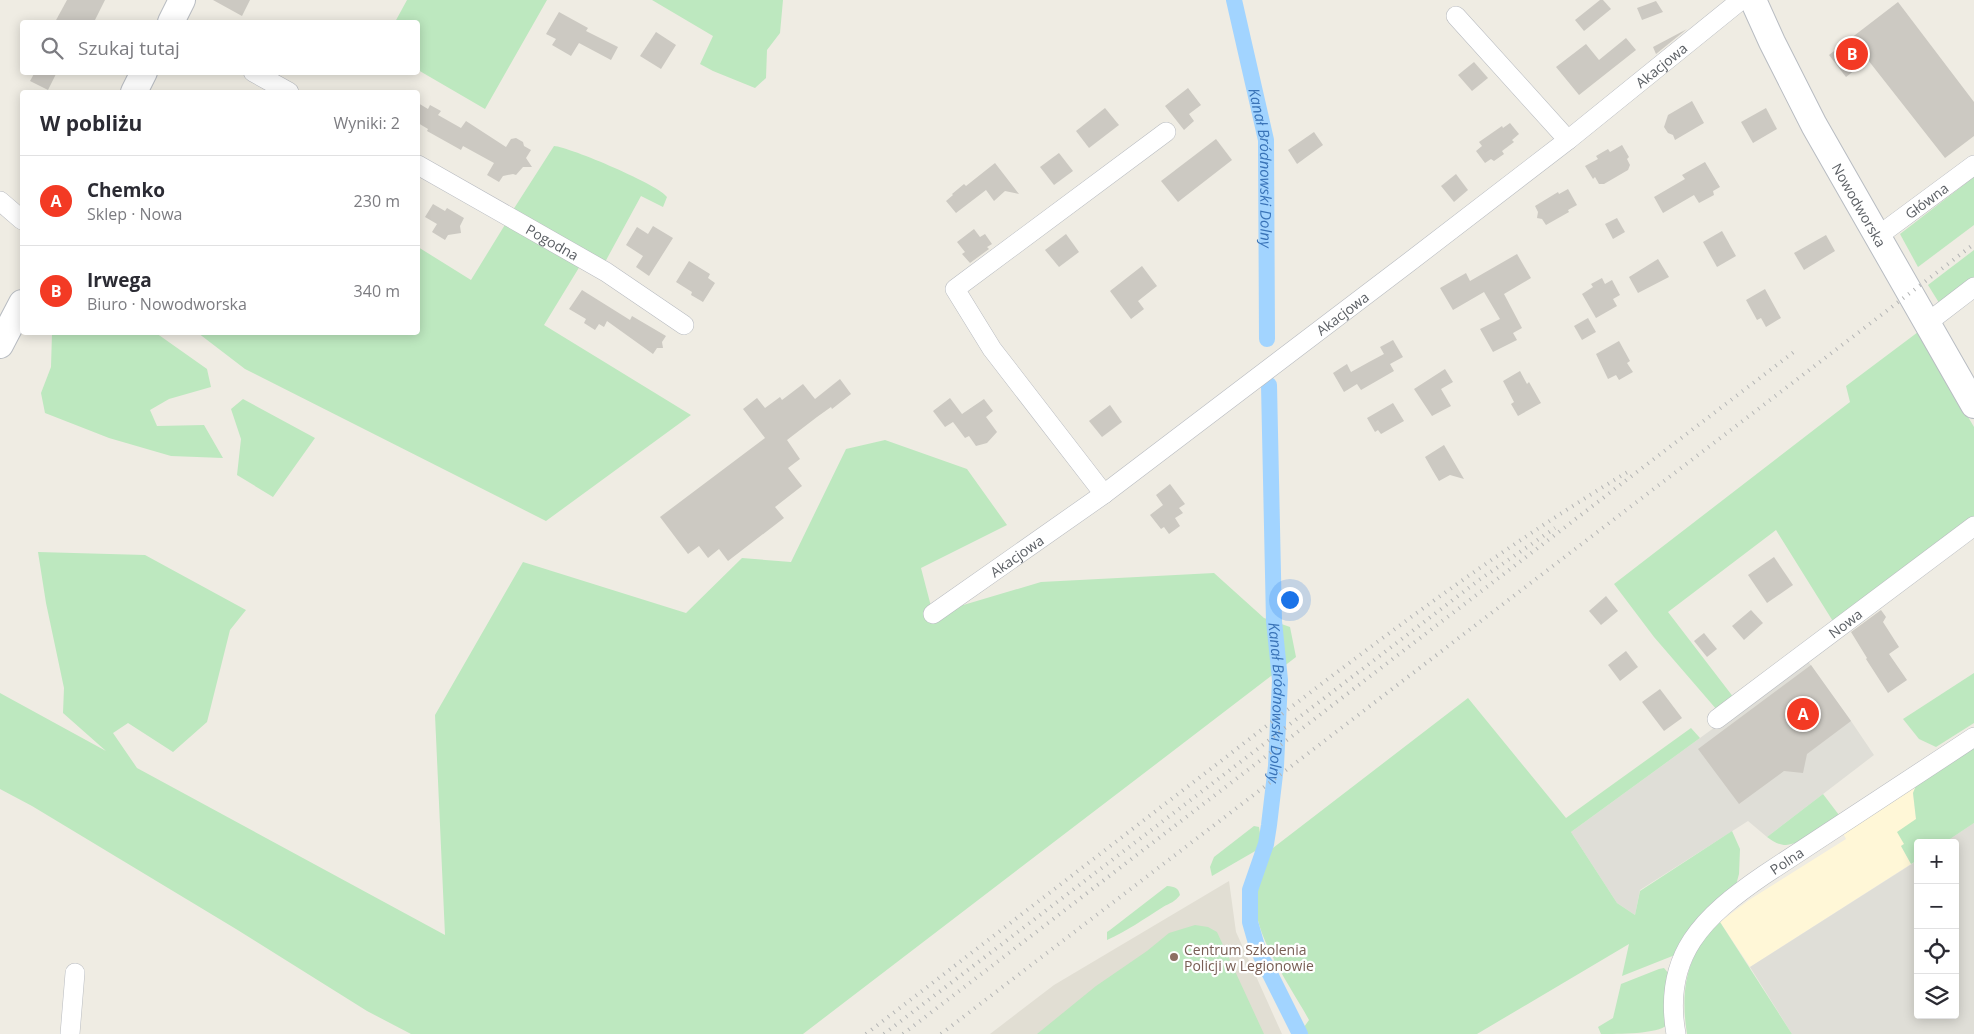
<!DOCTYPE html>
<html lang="pl">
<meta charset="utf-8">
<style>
body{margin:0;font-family:"Open Sans",sans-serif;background:#f2f2f3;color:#2b2b33}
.controls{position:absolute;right:15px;bottom:15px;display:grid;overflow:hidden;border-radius:5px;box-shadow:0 2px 12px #0003}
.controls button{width:45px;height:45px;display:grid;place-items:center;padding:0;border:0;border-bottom:1px solid #e1e1e2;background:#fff;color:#2b2b33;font:25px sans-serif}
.you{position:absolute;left:1289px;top:599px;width:18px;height:18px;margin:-12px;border:4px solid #fff;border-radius:50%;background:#1a73e8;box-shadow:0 0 0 8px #1a73e833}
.badge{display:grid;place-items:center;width:32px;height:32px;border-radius:50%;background:#f33a24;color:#fff;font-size:16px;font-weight:700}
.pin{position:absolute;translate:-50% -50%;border:2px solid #fff;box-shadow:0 1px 5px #0006}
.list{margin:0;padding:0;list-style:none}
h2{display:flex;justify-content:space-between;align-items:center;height:65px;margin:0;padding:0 20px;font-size:21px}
h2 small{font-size:16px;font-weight:400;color:#7c7c81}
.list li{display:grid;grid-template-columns:32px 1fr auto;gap:15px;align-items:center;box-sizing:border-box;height:90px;padding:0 20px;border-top:1px solid #e1e1e2}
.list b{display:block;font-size:19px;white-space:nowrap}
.list p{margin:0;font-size:16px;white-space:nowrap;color:#7c7c81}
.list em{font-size:16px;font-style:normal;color:#7c7c81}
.icon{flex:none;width:28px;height:28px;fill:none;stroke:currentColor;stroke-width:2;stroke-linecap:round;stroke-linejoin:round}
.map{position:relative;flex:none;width:1974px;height:1034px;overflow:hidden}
.search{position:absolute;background:#fff;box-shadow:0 2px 12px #0003;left:20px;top:20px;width:400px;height:55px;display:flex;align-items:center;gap:12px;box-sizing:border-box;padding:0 18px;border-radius:5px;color:#7c7c81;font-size:19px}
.panel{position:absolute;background:#fff;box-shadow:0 2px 12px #0003;left:20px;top:90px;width:400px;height:245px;border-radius:5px}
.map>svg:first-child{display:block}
</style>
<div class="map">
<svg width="1974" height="1034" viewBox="0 0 1974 1034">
<rect width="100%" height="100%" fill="#efece3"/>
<!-- commercial -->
<polygon fill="#fff7d7" points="1917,783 1913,793 1916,819 1904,844 1901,846 1911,864 1750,967 1720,922 1749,900 1846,839 1841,829"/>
<!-- industrial -->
<g fill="#dfded7">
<polygon points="1807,660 1851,721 1874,755 1767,837 1748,821 1640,890 1635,915 1617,903 1571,832"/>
<polygon points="1974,823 1974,1034 1792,1034 1750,967 1918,860 1918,1015 1955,1015 1955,843 1944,843"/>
</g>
<!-- education -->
<polygon fill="#e1ded3" points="1229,881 1236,932 1282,1034 990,1034 1054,985"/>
<!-- green -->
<g fill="#bde8bf">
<polygon points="407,0 547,0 485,109 418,70 418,22 395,22"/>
<polygon points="652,0 783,0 780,33 767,50 766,78 755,88 713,71 700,64 713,36"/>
<path d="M554,146C570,147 661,186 667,197L663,207L641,196L604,264L513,210Z"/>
<polygon points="1974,177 1974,225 1918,267 1900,234"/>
<polygon points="506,223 580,266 544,325 691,415 546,521 245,369 198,333 418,332 418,247 471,280"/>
<polygon points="1974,250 1974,280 1941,306 1928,285"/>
<polygon points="1918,332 1974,427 1974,520 1834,623 1776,530 1668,612 1734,698 1717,710 1654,637 1614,584 1850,402 1846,386"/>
<polygon points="52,333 156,333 207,369 211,387 169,399 150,410 157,426 204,425 223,458 171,456 109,438 45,413 41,393 51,367"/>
<polygon points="243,399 315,438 273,497 237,475 241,439 231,409"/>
<polygon points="885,440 967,469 1007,525 921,568 933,614 1041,582 1214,573 1264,618 1290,627 1296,657 803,1034 411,1034 367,1011 236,929 32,806 0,789 0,693 106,751 63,713 64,688 46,603 38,552 145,555 246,610 230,630 207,722 173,752 128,723 113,733 137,768 445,935 435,715 523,562 686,613 742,558 791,562 846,449"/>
<polygon points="1974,673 1974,723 1936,747 1919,739 1903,719"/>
<path d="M1468,698L1566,818L1691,728L1700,738L1571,832L1617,903L1635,915L1640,891L1732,831L1740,849L1739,874L1736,885L1675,955L1622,976L1629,944L1477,1034H1299L1309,1020C1291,987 1255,938 1255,900C1255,884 1264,867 1269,851Z"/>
<polygon points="1974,746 1974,823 1944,843 1918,843 1918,860 1911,864 1901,846 1904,844 1897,832 1916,819 1913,793 1917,783"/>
<path d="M1823,794L1839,815C1825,824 1802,844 1786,845C1778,845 1773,841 1767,837Z"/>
<polygon points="1254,826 1259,827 1261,840 1257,850 1212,876 1210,867 1214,857"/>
<path d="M1167,886C1175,887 1178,887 1180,895C1175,902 1170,903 1163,907C1144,919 1127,931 1107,940V932L1110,930Z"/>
<path d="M1720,922L1792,1034H1687C1680,990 1686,953 1720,922Z"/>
<polygon points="1195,925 1208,927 1217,932 1264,1034 1037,1034 1096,986 1147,951 1169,933"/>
<path d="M1664,968L1669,974L1667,1025C1658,1034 1618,1034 1601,1034L1598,1027L1613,1018L1621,984L1659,969Z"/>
</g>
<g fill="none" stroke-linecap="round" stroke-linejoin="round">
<!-- canal -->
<g stroke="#a2d4ff" stroke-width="16">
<path id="s1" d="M1234,0L1266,140L1267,339"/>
<path id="s2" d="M1269,385L1274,621L1280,680L1276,766L1269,825L1266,844L1250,890V922L1258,950L1300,1034"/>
</g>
</g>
<!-- building -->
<g fill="#ccc9c2">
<polygon points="67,0 105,0 94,22 55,22"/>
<polygon points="213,0 250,0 242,16"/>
<polygon points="1600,0 1603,0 1611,9 1584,31 1575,20"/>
<polygon points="1656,1 1663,12 1642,20 1637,8"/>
<polygon points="1898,2 1974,102 1974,136 1945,158 1868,60 1846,77 1829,55"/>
<polygon points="559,12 588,28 586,31 618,47 611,60 579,43 571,56 552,45 556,39 546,34"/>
<polygon points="1687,29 1656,54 1653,47"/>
<polygon points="656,32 676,45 661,69 640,56"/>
<polygon points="1626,38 1636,50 1579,95 1556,67 1586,44 1599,60"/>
<polygon points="1474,62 1488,78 1472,91 1458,75"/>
<polygon points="35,72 57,72 48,90 30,81"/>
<polygon points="1188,88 1201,105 1189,114 1194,121 1184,130 1165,106"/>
<polygon points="1692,101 1704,123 1675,140 1673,135 1668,133 1664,127 1668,115"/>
<polygon points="418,103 428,109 430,105 441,111 438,115 461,128 466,121 506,147 511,139 516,138 523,142 524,146 531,150 526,158 532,167 523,167 516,175 513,174 503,176 499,182 487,175 494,163 463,146 461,150 427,131 428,129 418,123"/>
<polygon points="1105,108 1119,125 1089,148 1076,131"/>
<polygon points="1766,108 1777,129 1753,143 1741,122"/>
<polygon points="1510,123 1519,134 1512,140 1514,142 1502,151 1504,154 1494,161 1491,159 1485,163 1476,151 1482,146 1479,142 1502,126 1503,128"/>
<polygon points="1314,132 1323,145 1297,164 1288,150"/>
<polygon points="1216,139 1232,160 1178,202 1161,181"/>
<polygon points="1622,145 1629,157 1627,159 1630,165 1628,170 1604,184 1599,184 1595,177 1593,179 1585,166 1598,159 1596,156 1608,149 1610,152"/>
<polygon points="1059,153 1073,171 1054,185 1040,167"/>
<polygon points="1705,162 1720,187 1713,191 1714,195 1699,203 1694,195 1663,213 1654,197 1685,179 1682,175"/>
<polygon points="995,163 1019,194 1005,191 994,201 986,190 956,213 946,201 953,195 952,194 964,184 966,186"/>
<polygon points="1456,174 1468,190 1454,202 1441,186"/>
<polygon points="1568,189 1577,205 1568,210 1569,212 1546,225 1542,219 1537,218 1538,212 1535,206 1558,192 1559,194"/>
<polygon points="433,204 445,211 447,208 464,218 460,226 461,233 448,235 445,240 432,232 437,224 425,217"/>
<polygon points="1617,218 1625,232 1613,239 1605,224"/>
<polygon points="653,226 673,238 649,276 636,267 643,256 626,245 637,227 648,234"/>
<polygon points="974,229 980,237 985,234 992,244 987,247 989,249 970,263 962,254 965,252 957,242"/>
<polygon points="1722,231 1736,256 1717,267 1703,242"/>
<polygon points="1066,234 1079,252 1059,267 1045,250"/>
<polygon points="1826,235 1835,251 1804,270 1794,253"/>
<polygon points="1517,254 1531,278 1504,294 1522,328 1513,333 1517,340 1493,352 1480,329 1500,319 1484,292 1453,310 1440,288 1466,273 1470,281"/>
<polygon points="1658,259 1669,277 1638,293 1629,277"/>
<polygon points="689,261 710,274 708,278 715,283 703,302 691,295 692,292 676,282"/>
<polygon points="1142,266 1157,286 1138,301 1144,309 1131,319 1110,291"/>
<polygon points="1602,278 1605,284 1612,280 1620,295 1613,299 1617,306 1596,318 1582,294 1593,287 1591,284"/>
<polygon points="1765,289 1781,318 1766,327 1761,318 1757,320 1746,300"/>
<polygon points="582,290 630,320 632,316 666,336 662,342 663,348 657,348 653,354 607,321 604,327 599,324 595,330 584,323 586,319 569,309"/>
<polygon points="1588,318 1596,332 1582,340 1574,326"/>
<polygon points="1393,340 1403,357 1390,364 1394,371 1361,390 1357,384 1344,392 1333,373 1347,364 1351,372 1369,362 1384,354 1380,347"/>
<polygon points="1619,341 1630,361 1627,363 1633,372 1619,380 1616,375 1608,379 1596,354"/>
<polygon points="1445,369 1453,382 1441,389 1451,406 1432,416 1414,389"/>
<polygon points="1520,371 1527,384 1529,382 1541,403 1518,416 1511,404 1514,402 1503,381"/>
<polygon points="840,379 851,394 832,409 831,407 817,417 787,440 800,459 788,468 802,486 775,507 784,518 728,561 719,549 708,558 699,546 688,554 660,517 765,438 743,409 757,398 765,408 780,397 782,400 803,384 815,399"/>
<polygon points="950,398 962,414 984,399 993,411 986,417 997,432 987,443 976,446 969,436 965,438 953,422 945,427 933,411"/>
<polygon points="1393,403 1404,421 1381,434 1378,430 1375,432 1367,418"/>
<polygon points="1110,405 1122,422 1102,437 1089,421"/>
<polygon points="1444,445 1464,479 1450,475 1439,481 1433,471 1425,457"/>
<polygon points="1170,484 1185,504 1179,508 1183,513 1175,518 1180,526 1169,534 1164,527 1161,529 1150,515 1163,505 1156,495"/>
<polygon points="1774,557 1793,585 1767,603 1748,575"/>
<polygon points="1606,596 1618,611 1601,625 1589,611"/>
<polygon points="1751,610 1763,623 1744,640 1732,626"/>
<polygon points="1881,610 1886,617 1883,622 1899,647 1889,654 1907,680 1888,693 1866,659 1867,658 1851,632"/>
<polygon points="1704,633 1717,649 1707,657 1694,641"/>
<polygon points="1626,651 1638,667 1620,681 1608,665"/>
<polygon points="1811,665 1851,721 1807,754 1803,773 1784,771 1739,804 1698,749"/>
<polygon points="1660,689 1682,718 1664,731 1642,702"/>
</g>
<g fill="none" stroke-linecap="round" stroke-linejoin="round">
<defs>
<g id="street">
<polyline points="1456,16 1568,140"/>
<polyline points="253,72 289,92"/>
<path id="s3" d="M418,165L606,272L684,325"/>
<polyline points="0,201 22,220"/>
<path id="s4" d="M1878,236L1974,165"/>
<polyline points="1927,323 1974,287"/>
<polyline points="1104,494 992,349 955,289 1166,132"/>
<path id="s5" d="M933,614L1104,494L1408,263L1568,140L1741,0"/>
<path id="s6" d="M1717,719L1974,526"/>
<polyline points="70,1034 75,973"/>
<path id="s7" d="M1676,1034C1662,955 1704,916 1764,875L1974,737"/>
</g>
<g id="secondary">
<path id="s8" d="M1753,0L1772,42L1814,125L1974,405"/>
<polyline points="171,22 182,0"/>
<polyline points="134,92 144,72"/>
<polyline points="0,345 22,303"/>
</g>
</defs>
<!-- street casing -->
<use href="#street" stroke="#b8bbc0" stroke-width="20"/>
<!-- secondary casing -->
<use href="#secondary" stroke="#b8bcc2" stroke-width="28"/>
<!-- street -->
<use href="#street" stroke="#fff" stroke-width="19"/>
<!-- secondary -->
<use href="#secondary" stroke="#fff" stroke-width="26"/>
<!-- rail -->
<g stroke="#b4b5b5" stroke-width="4" stroke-dasharray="1 6" stroke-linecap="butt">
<path d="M866,1034C987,941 1109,847 1230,754C1360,654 1490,554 1631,470"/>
<polyline points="884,1034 1479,580 1555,528"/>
<polyline points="903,1034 1795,351"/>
<polyline points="941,1034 1974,244"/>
</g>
</g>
<!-- markers -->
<circle fill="#8d6e63" stroke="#fff" stroke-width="2" cx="1174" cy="957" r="5"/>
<g text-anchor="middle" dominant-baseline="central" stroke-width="4.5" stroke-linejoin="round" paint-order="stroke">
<!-- street labels -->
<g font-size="14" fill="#5b5f64" stroke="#fff">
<text stroke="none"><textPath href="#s5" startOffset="912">Akacjowa</textPath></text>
<text stroke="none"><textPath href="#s4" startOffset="60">Główna</textPath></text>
<text stroke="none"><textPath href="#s8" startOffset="231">Nowodworska</textPath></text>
<text stroke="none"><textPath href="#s3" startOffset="155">Pogodna</textPath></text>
<text stroke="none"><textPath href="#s5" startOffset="508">Akacjowa</textPath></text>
<text stroke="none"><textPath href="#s5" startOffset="102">Akacjowa</textPath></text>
<text stroke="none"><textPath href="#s6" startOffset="160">Nowa</textPath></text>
<text stroke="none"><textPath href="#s7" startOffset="222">Polna</textPath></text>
</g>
<!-- education labels -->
<g font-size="14" fill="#785e54" stroke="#fff" text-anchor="start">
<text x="1184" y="949">Centrum Szkolenia<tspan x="1184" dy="16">Policji w Legionowie</tspan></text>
</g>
<!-- water labels -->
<g font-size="15" font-style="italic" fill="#3973b8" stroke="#fff">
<text stroke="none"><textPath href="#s1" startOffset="171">Kanał Bródnowski Dolny</textPath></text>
<text stroke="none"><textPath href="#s2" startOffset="318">Kanał Bródnowski Dolny</textPath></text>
</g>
</g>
</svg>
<div class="controls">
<button>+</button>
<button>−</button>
<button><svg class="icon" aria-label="locate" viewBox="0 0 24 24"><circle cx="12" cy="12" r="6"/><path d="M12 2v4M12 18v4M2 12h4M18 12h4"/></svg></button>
<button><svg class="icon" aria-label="layers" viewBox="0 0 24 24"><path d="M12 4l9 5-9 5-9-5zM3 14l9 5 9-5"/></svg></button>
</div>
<div class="you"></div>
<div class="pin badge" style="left:1803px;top:714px">A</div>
<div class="pin badge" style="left:1852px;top:54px">B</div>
<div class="search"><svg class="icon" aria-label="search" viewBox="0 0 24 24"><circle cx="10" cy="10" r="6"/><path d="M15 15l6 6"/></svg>Szukaj tutaj</div>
<section class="panel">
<h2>W pobliżu<small>Wyniki: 2</small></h2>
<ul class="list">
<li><span class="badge">A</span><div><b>Chemko</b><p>Sklep · Nowa</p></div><em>230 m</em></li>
<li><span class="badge">B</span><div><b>Irwega</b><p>Biuro · Nowodworska</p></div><em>340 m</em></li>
</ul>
</section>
</div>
